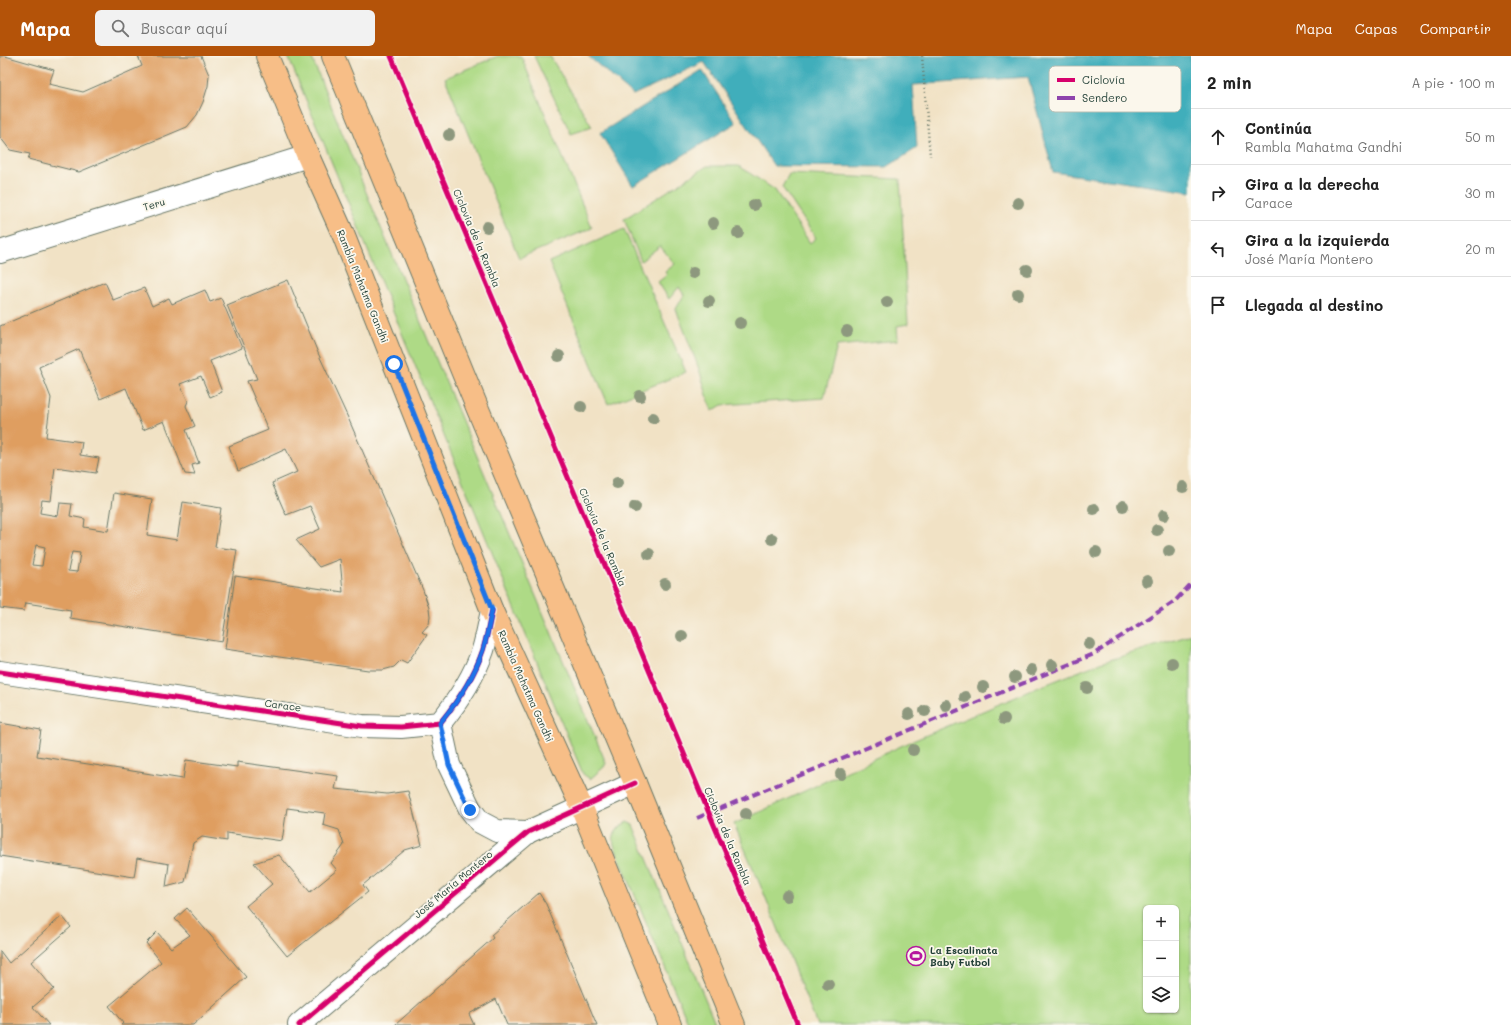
<!DOCTYPE html>
<html lang="es">
<meta charset="utf-8">
<style>
body{margin:0;font-family:Mali,sans-serif;background:#f2f2f2;color:#222}
.controls{position:absolute;right:12px;bottom:12px;display:grid;overflow:hidden;border-radius:6px;box-shadow:0 1px 3px #0004}
.controls button{width:36px;height:36px;display:grid;place-items:center;padding:0;border:0;border-bottom:1px solid #e0e0e0;background:#fff;color:#222;font:20px sans-serif}
.stop{position:absolute;width:12px;height:12px;margin:-9px;border:3px solid #1a73e8;border-radius:50%;background:#fff}
.stop.end{background:#1a73e8;border-color:#fff;box-shadow:0 1px 4px #0008}
.list{margin:0;padding:0;list-style:none}
h2{display:flex;justify-content:space-between;align-items:center;height:52px;margin:0;padding:0 16px;font-size:17px}
h2 small{font-size:13px;font-weight:400;color:#767676}
.list li{display:grid;grid-template-columns:26px 1fr auto;gap:12px;align-items:center;box-sizing:border-box;height:56px;padding:0 16px;border-top:1px solid #e0e0e0}
.list b{display:block;font-size:15px;white-space:nowrap}
.list p{margin:0;font-size:13px;white-space:nowrap;color:#767676}
.list em{font-size:13px;font-style:normal;color:#767676}
.icon{flex:none;width:22px;height:22px;fill:none;stroke:currentColor;stroke-width:2;stroke-linecap:round;stroke-linejoin:round}
.map{position:relative;flex:none;width:1191px;height:969px;overflow:hidden}
header{display:flex;align-items:center;gap:24px;box-sizing:border-box;height:56px;padding:0 20px;background:#b45309;color:#fff}
header strong{font-size:19px}
nav{display:flex;gap:22px;margin-inline-start:auto;font-size:14px}
.search{width:280px;height:36px;background:#f2f2f2;display:flex;align-items:center;gap:10px;box-sizing:border-box;padding:0 14px;border-radius:6px;color:#767676;font-size:15px}
main{display:flex}
aside{flex:1;background:#fff}
.map>svg:first-child{display:block}
</style>
<header>
<strong>Mapa</strong>
<div class="search"><svg class="icon" aria-label="search" viewBox="0 0 24 24"><circle cx="10" cy="10" r="6"/><path d="M15 15l6 6"/></svg>Buscar aquí</div>
<nav><a>Mapa</a><a>Capas</a><a>Compartir</a></nav>
</header>
<main>
<div class="map">
<svg width="1191" height="969" viewBox="0 0 1191 969">
<rect width="100%" height="100%" fill="#fbf7ec"/>
<filter id="ink" filterUnits="userSpaceOnUse"><feTurbulence type="fractalNoise" baseFrequency=".025" numOctaves="2"/><feDisplacementMap in="SourceGraphic" scale="8" xChannelSelector="R" yChannelSelector="G"/><feConvolveMatrix kernelMatrix="1 2 1 2 8 2 1 2 1" color-interpolation-filters="sRGB"/></filter>
<filter id="wash" filterUnits="userSpaceOnUse"><feTurbulence type="fractalNoise" baseFrequency=".012" numOctaves="4" result="noise"/><feDisplacementMap in="SourceGraphic" scale="16" xChannelSelector="R" yChannelSelector="G"/><feGaussianBlur stdDeviation="0.9" result="paint"/><feColorMatrix in="noise" values="0 0 0 0 0 0 0 0 0 0 0 0 0 0 0 0 0 1.4 0 .05"/><feComposite in="paint" operator="in"/></filter>
<g filter="url(#wash)">
<rect width="100%" height="100%" fill="#f1e2c5"/>
<!-- green -->
<g fill="#aeda86" stroke="#668c5d" fill-rule="evenodd">
<polygon points="288,0 311,0 368,141 606,707 604,711 590,723 583,718"/>
<polygon points="498,0 521,0 592,172 519,202 445,22"/>
<polygon points="534,0 550,0 592,71 571,78"/>
<polygon points="707,110 739,110 775,134 810,187 816,182 782,131 789,118 900,123 908,268 897,270 898,284 837,290 824,342 722,349 712,355 699,313 676,253 684,239 679,231 669,243 658,226 667,219 665,216 675,208 660,190 641,205 624,163"/>
<polygon points="624,173 686,316 608,348 549,206"/>
<path d="M1191,578V969H817L765,840L734,768L901,690L1037,632L1100,607L1181,582ZM1146,852H1176V954H1146Z"/>
<path d="M627,766L633,769L716,969H689L614,789C611,779 618,771 627,766Z"/>
</g>
<!-- water -->
<g fill="#3faebb" stroke="#2f7678">
<polygon points="588,0 1191,0 1191,136 1053,116 1028,21 913,29 917,92 887,111 774,110 704,6 633,39"/>
<polygon points="702,14 736,67 633,130 600,77"/>
</g>
<g id="blocks">
<!-- building -->
<g fill="#df9e61" fill-rule="evenodd">
<polygon points="0,0 5,0 54,14 49,28 83,36 142,10 138,0 201,0 209,19 208,30 203,46 197,59 187,71 79,116 28,103 30,98 10,94 0,81"/>
<polygon points="288,224 318,297 349,364 423,534 429,552 430,560 429,568 422,576 427,579 407,607 401,604 394,611 383,614 368,614 225,593 235,520 343,536 340,503 319,511 296,484 320,473 310,450 286,459 272,427 297,416 286,393 238,415 229,390 268,374 247,325 257,323 227,249"/>
<path d="M105,226L113,244L144,232L152,250L169,242L172,248L205,234L210,246L221,242L242,292L210,305L222,336L210,341L201,320L180,328L188,345L186,350L195,370L186,374L199,407L192,409L195,419L185,418L164,365L143,374L126,332L100,343L79,293L39,311L51,342L46,381L82,386L80,399L99,402L96,417L55,411L51,445L42,444L40,457L58,460L60,447L72,448L70,460L85,463L84,471L108,475L114,437L152,443L147,479L177,484L183,446L221,452L215,491L237,494L222,586L70,562L71,554L26,547L24,555L0,552V270ZM36,489L45,491L42,510L32,509ZM72,496L80,497L77,516L68,515Z"/>
<polygon points="0,667 41,674 37,700 183,723 186,704 237,711 237,706 338,720 335,733 387,738 408,735 422,789 405,794 363,829 368,836 287,900 246,850 272,828 254,807 279,799 310,836 337,814 331,807 344,789 339,774 323,769 325,757 287,752 282,785 227,777 227,785 202,781 193,787 185,826 166,831 169,808 137,802 134,821 0,800"/>
<polygon points="539,837 546,848 597,969 507,969 496,943 469,958 474,969 395,969 493,882 491,879"/>
<polygon points="187,852 246,921 193,969 121,969 123,967 109,950 161,906 146,887 157,876 171,892 190,879 175,863"/>
<polygon points="62,860 71,871 31,906 54,933 33,951 49,969 0,969 0,895 9,907"/>
</g>
</g>
</g>
<g filter="url(#ink)">
<use href="#blocks" fill-opacity="0" stroke="#687767" stroke-width="1"/>
<g fill="none" stroke-linecap="round" stroke-linejoin="round">
<defs>
<g id="street">
<polyline points="0,196 308,100"/>
<path d="M0,616L362,670L401,671L440,667C458,645 474,621 483,594C487,581 489,568 492,555"/>
<polyline points="440,667 449,709 470,753 480,766 497,775 528,776"/>
<polyline points="299,969 528,776 635,727"/>
</g>
<g id="primary">
<polyline points="267,0 308,100 343,178 492,555 582,752 670,969"/>
<polyline points="333,0 477,351 635,727 734,969"/>
</g>
</defs>
<!-- street casing -->
<use href="#street" stroke="#687767" stroke-width="24"/>
<!-- primary casing -->
<use href="#primary" stroke="#687767" stroke-width="24"/>
<!-- path -->
<polyline stroke="#687767" stroke-width="2.5" stroke-dasharray="1 3" stroke-linecap="butt" points="922,0 930,100"/>
<!-- street -->
<use href="#street" stroke="#fff" stroke-width="22"/>
<!-- primary -->
<use href="#primary" stroke="#f7be87" stroke-width="22"/>
<!-- quiet -->
<polyline stroke="#8e44ad" stroke-width="4" stroke-dasharray="8 4" stroke-linecap="butt" points="697,762 1094,598 1175,545 1191,528"/>
<defs>
<g id="cycleway">
<polyline points="391,0 798,969"/>
<path d="M0,616L362,670L401,671L440,667C458,645 474,621 483,594C487,581 489,568 492,555"/>
<polyline points="299,969 528,776 635,727"/>
</g>
</defs>
<!-- cycleway casing -->
<use href="#cycleway" stroke="#fbf7ec" stroke-width="8"/>
<!-- cycleway -->
<use href="#cycleway" stroke="#d6006c" stroke-width="5"/>
</g>
<!-- trees -->
<g fill="#8d987e">
<circle cx="449" cy="79" r="6"/>
<circle cx="1018" cy="147" r="6"/>
<circle cx="754" cy="149" r="6"/>
<circle cx="713" cy="167" r="6"/>
<circle cx="487" cy="171" r="6"/>
<circle cx="738" cy="177" r="6"/>
<circle cx="1027" cy="214" r="6"/>
<circle cx="693" cy="217" r="6"/>
<circle cx="1018" cy="238" r="6"/>
<circle cx="709" cy="245" r="6"/>
<circle cx="887" cy="246" r="6"/>
<circle cx="740" cy="267" r="6"/>
<circle cx="847" cy="275" r="6"/>
<circle cx="559" cy="300" r="6"/>
<circle cx="640" cy="340" r="6"/>
<circle cx="581" cy="351" r="6"/>
<circle cx="653" cy="362" r="6"/>
<circle cx="617" cy="427" r="6"/>
<circle cx="1183" cy="431" r="6"/>
<circle cx="1123" cy="450" r="6"/>
<circle cx="635" cy="451" r="6"/>
<circle cx="1094" cy="453" r="6"/>
<circle cx="1164" cy="459" r="6"/>
<circle cx="1157" cy="474" r="6"/>
<circle cx="772" cy="483" r="6"/>
<circle cx="1169" cy="495" r="6"/>
<circle cx="1096" cy="496" r="6"/>
<circle cx="649" cy="498" r="6"/>
<circle cx="1147" cy="525" r="6"/>
<circle cx="665" cy="528" r="6"/>
<circle cx="682" cy="580" r="6"/>
<circle cx="1089" cy="588" r="6"/>
<circle cx="1172" cy="607" r="6"/>
<circle cx="1052" cy="609" r="6"/>
<circle cx="1031" cy="614" r="6"/>
<circle cx="1015" cy="621" r="6"/>
<circle cx="983" cy="631" r="6"/>
<circle cx="1087" cy="632" r="6"/>
<circle cx="965" cy="641" r="6"/>
<circle cx="946" cy="649" r="6"/>
<circle cx="925" cy="655" r="6"/>
<circle cx="909" cy="658" r="6"/>
<circle cx="1004" cy="663" r="6"/>
<circle cx="913" cy="694" r="6"/>
<circle cx="841" cy="718" r="6"/>
<circle cx="746" cy="758" r="6"/>
<circle cx="787" cy="840" r="6"/>
<circle cx="828" cy="928" r="6"/>
</g>
</g>
<g fill="none" stroke-linecap="round" stroke-linejoin="round" filter="url(#ink)">
<!-- route -->
<path stroke="#1a73e8" stroke-width="5" d="M394,308L492,554C489,568 487,581 483,594C474,621 458,645 440,667L449,709L470,754"/>
</g>
<!-- icons -->
<defs>
<symbol id="stadium-ring" viewBox="-11 -11 22 22"><circle r="9.5" fill="#fbf7ec" stroke="#b5179e" stroke-width="1.5"/><path d="M0-5a6.5 5 0 1 0 0 10a6.5 5 0 1 0 0-10ZM-3.5-1.8h7v3.6h-7Z" fill="#b5179e"/></symbol>
</defs>
<g fill-rule="evenodd">
<use href="#stadium-ring" x="905" y="889" width="22" height="22"/>
</g>
<g text-anchor="middle" dominant-baseline="central" stroke-width="3.5" stroke-linejoin="round" paint-order="stroke">
<!-- street labels -->
<g font-size="10" fill="#1f3d34" stroke="#fbf7ec">
<text transform="translate(154 148) rotate(-17)">Teru</text>
<text transform="translate(477 182) rotate(67)">Ciclovia de la Rambla</text>
<text transform="translate(363 230) rotate(68)">Rambla Mahatma Gandhi</text>
<text transform="translate(603 481) rotate(67)">Ciclovia de la Rambla</text>
<text transform="translate(526 630) rotate(66)">Rambla Mahatma Gandhi</text>
<text transform="translate(283 649) rotate(8)">Carace</text>
<text transform="translate(728 780) rotate(67)">Ciclovia de la Rambla</text>
<text transform="translate(453 828) rotate(-40)">José María Montero</text>
</g>
<!-- poi labels -->
<g font-size="10" font-weight="bold" fill="#1f3d34" stroke="#fbf7ec" text-anchor="start">
<text x="930" y="894">La Escalinata<tspan x="930" dy="12">Baby Futbol</tspan></text>
</g>
</g>
<!-- legend -->
<rect x="1049" y="10" width="132" height="46" rx="6" fill="#fbf7ec" stroke="#b9bfb5" stroke-width="1"/>
<rect x="1057" y="22" width="18" height="4" fill="#d6006c"/>
<rect x="1057" y="40" width="18" height="4" fill="#8e44ad"/>
<g font-size="11" fill="#1f3d34">
<text x="1082" y="28">Ciclovía</text>
<text x="1082" y="46">Sendero</text>
</g>
</svg>
<div class="controls">
<button>+</button>
<button>−</button>
<button><svg class="icon" aria-label="layers" viewBox="0 0 24 24"><path d="M12 4l9 5-9 5-9-5zM3 14l9 5 9-5"/></svg></button>
</div>
<div class="stop" style="left:394px;top:308px"></div>
<div class="stop end" style="left:470px;top:754px"></div>
</div>
<aside>
<h2>2 min<small>A pie · 100 m</small></h2>
<ul class="list">
<li><svg class="icon" aria-label="ahead" viewBox="0 0 24 24"><path d="M12 20V5M6 11l6-6 6 6"/></svg><div><b>Continúa</b><p>Rambla Mahatma Gandhi</p></div><em>50 m</em></li>
<li><svg class="icon" aria-label="right" viewBox="0 0 24 24"><path d="M7 20v-9h11M14 6l5 5-5 5"/></svg><div><b>Gira a la derecha</b><p>Carace</p></div><em>30 m</em></li>
<li><svg class="icon" aria-label="left" viewBox="0 0 24 24"><path d="M17 20v-9H6M10 6l-5 5 5 5"/></svg><div><b>Gira a la izquierda</b><p>José María Montero</p></div><em>20 m</em></li>
<li><svg class="icon" aria-label="arrive" viewBox="0 0 24 24"><path d="M6 21V4h12l-3 4 3 4H6"/></svg><div><b>Llegada al destino</b></div></li>
</ul>
</aside>
</main>
